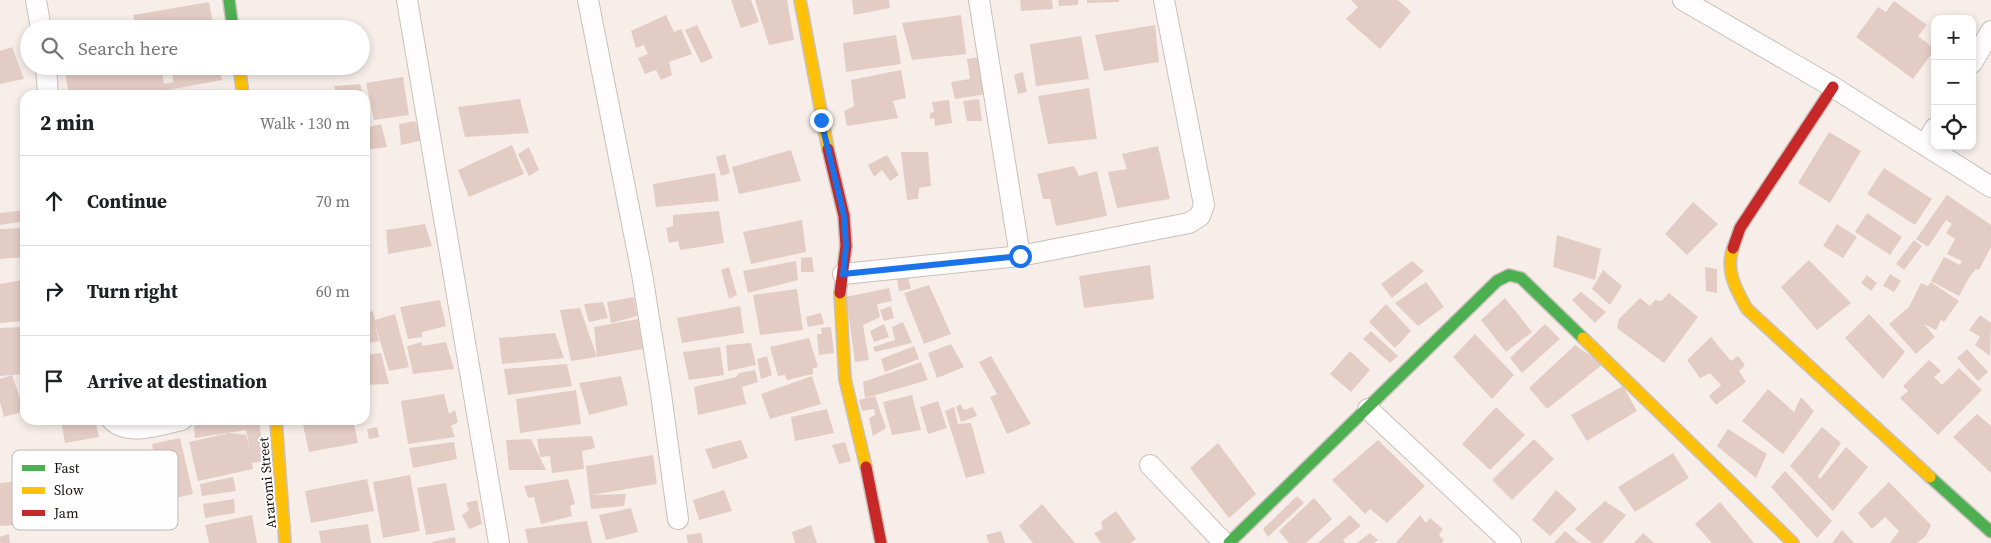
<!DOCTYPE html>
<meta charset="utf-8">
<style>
body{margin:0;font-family:"Source Serif 4",serif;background:#f6f6f6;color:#202124}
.controls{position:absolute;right:15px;top:15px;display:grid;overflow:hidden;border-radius:10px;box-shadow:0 2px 8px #0003}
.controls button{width:45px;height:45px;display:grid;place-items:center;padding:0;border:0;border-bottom:1px solid #e0e0e0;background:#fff;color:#202124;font:25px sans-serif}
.stop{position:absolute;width:15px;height:15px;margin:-11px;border:4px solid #1a73e8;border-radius:50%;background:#fff}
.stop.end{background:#1a73e8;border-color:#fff;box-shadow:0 1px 5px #0008}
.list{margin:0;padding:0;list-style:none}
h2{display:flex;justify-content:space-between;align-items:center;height:65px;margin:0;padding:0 20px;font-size:21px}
h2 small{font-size:16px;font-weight:400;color:#757577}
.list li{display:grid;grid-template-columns:32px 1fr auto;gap:15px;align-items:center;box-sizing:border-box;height:90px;padding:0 20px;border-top:1px solid #e0e0e0}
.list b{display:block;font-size:19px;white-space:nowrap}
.list em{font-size:16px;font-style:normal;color:#757577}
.icon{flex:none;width:28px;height:28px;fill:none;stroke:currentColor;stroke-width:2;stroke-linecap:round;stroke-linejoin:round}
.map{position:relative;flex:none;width:1991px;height:543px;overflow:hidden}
.search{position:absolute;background:#fff;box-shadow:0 2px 8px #0003;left:20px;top:20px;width:350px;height:55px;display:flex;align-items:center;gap:12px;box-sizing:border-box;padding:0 18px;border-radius:28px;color:#757577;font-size:19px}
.panel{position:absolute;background:#fff;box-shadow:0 2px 8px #0003;left:20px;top:90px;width:350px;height:335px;border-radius:15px}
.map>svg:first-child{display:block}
</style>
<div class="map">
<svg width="1991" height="543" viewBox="0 0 1991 543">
<rect width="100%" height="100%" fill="#f7eeea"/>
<!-- building -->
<g fill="#e3ccc4">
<polygon points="731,0 751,0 759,22 741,28"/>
<polygon points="755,0 787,0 794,40 769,45"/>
<polygon points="852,0 889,0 890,8 854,15"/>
<polygon points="1020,0 1052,0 1053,9 1021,11"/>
<polygon points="1058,0 1078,0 1078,5 1059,6"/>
<polygon points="1087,0 1119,0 1119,2 1087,3"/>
<polygon points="1351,0 1398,0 1411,12 1380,49 1346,19 1358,7"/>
<polygon points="1894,1 1927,25 1918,36 1935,49 1913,79 1856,37 1878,7 1886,12"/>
<polygon points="209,2 214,29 137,29 133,15"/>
<polygon points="666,15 674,32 681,29 692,54 669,62 672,75 661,80 656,70 645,74 638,58 648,54 644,45 636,48 631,31"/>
<polygon points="961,15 966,54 912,60 902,23"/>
<polygon points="697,25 713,58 701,63 685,30"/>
<polygon points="1155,25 1159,62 1104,71 1095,35"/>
<polygon points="896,35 901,64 846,72 843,43"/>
<polygon points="1081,36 1089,79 1036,86 1030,44"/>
<polygon points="12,47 24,79 0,84 0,51"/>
<polygon points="986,56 993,93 955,99 951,82 970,79 967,59"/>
<polygon points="64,66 102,66 104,71 124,66 161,66 164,84 173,82 172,66 218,66 222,80 141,95 69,95"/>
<polygon points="901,70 906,98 893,101 898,118 847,126 844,111 854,106 851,80"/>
<polygon points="1023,72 1027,92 1018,94 1014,75"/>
<polygon points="403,77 409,115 374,120 366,83"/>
<polygon points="360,84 363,95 336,95 334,86"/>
<polygon points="1089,88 1097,139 1048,144 1038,96"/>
<polygon points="520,99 529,133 465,137 458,107"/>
<polygon points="979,99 982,121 967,121 963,101"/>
<polygon points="949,100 952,123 935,126 934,118 930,119 930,113 934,112 932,102"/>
<polygon points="415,121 423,140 401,145 399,124"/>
<polygon points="381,124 387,147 365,150 365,128"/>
<polygon points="1829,132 1861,151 1830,203 1798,183"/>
<polygon points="512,145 524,174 469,197 458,170"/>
<polygon points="1158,146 1170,199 1117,208 1108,172 1127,169 1122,154"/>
<polygon points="529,147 539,170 529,176 518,154"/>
<polygon points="791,150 801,181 739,194 732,167"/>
<polygon points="901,152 928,152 931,186 919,188 918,199 907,200"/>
<polygon points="725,154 730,173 721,176 716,157"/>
<polygon points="887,155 899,175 890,181 882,170 874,177 868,165"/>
<polygon points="1074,166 1079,176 1097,171 1107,216 1056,226 1050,199 1043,199 1037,174"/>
<polygon points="1884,168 1932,199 1915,225 1867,194"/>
<polygon points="715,173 719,201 656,207 653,184"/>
<polygon points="1947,195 1991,225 1991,247 1979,270 1976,269 1970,276 1959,296 1931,281 1944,257 1960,265 1962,261 1947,254 1955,239 1946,233 1952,224 1946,220 1928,247 1916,239"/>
<polygon points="1693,202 1718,224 1687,255 1665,234"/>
<polygon points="25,210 25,221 0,225 0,213"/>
<polygon points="719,211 724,243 680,250 678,241 669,243 666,228 673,226 673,215"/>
<polygon points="1867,213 1902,237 1890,255 1855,232"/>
<polygon points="802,220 806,252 751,264 743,232"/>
<polygon points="425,224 432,246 388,254 386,230"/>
<polygon points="1837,224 1857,237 1843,258 1823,246"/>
<polygon points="21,228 25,257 0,259 0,229"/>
<polygon points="1557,235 1601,249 1595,280 1553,267"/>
<polygon points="1914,240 1922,246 1904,270 1896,264"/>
<polygon points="812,257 814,272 801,272 801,258"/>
<polygon points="1809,260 1851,303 1817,330 1781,287"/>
<polygon points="796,261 798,280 748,293 743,271"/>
<polygon points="1412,261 1424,271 1392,298 1381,284"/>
<polygon points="1150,265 1154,299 1084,308 1079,276"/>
<polygon points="729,267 737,295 729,299 721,270"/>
<polygon points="1705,267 1717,269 1717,293 1706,291"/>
<polygon points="1603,270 1622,286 1610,305 1592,289"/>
<polygon points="1890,274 1901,281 1894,292 1883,286"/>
<polygon points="1867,275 1877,283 1871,291 1861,283"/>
<polygon points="908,278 911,289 899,291 897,279"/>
<polygon points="22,280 25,288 25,321 0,323 0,284"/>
<polygon points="1426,282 1444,307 1418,326 1395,303"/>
<polygon points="1931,282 1959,301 1944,322 1941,320 1936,330 1924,324 1935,337 1916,354 1889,324 1909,307 1921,283 1928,286"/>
<polygon points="929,285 951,334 924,344 904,293"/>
<polygon points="889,288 892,301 877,304 880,317 863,325 869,360 855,362 846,297"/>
<polygon points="797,289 803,330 760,335 753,295"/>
<polygon points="1581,292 1606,312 1595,323 1572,300"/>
<polygon points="1669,293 1698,317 1664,363 1617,328 1619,319 1640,298 1650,306 1655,300 1661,301"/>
<polygon points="634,297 637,316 611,323 607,302"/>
<polygon points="1505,298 1532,332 1506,352 1481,320"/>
<polygon points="440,300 446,326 422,332 422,337 408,339 400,307"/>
<polygon points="603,302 608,318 589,322 584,304"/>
<polygon points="1386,304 1411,331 1395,348 1369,322"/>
<polygon points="740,306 744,333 682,343 677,318"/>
<polygon points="891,306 894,318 884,321 880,310"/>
<polygon points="580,308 597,357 571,361 560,310"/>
<polygon points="373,311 375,320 395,314 409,367 389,371 375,324 379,341 365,344 365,313"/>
<polygon points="821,313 824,324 808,327 806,317"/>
<polygon points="1869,314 1905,352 1883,379 1845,338"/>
<polygon points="1980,315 1991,323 1990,356 1975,345 1980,337 1969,330"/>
<polygon points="638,319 643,349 597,357 594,327"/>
<polygon points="903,322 912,343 875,352 873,347 895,340 892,327"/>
<polygon points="884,324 889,337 874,342 870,331"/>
<polygon points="1545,324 1560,339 1522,373 1510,358"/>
<polygon points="25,327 25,374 0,376 0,328"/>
<polygon points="831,327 834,353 819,355 817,334 822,334 821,328"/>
<polygon points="1371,331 1398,356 1390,363 1363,339"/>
<polygon points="555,333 564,358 502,364 499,338"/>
<polygon points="1475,334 1514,375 1492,399 1453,357"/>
<polygon points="1711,337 1731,361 1738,356 1745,365 1739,371 1746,382 1716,405 1709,396 1721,385 1710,373 1700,378 1687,360"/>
<polygon points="809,338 818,367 813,368 813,374 787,380 785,375 778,376 770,347"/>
<polygon points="422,342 422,346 446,342 454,369 413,374 407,346"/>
<polygon points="751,343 756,365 728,371 726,345"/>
<polygon points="951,344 964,367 937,378 928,353"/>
<polygon points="1575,345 1603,364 1547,409 1529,388"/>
<polygon points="914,346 919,359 885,372 881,359"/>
<polygon points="720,347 724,375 689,380 683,352"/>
<polygon points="1967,349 1988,372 1978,381 1957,358"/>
<polygon points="1350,351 1370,370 1351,392 1330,374"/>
<polygon points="381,353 389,384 365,385 365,355"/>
<polygon points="767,356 772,375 761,379 757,359"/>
<polygon points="991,356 1031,424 1007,434 990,397 997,394 979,362"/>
<polygon points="1929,360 1941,371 1934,377 1942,385 1959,368 1982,390 1938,435 1900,398 1908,391 1903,386"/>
<polygon points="921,362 928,380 865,398 863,382"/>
<polygon points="567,364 572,386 508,395 504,369"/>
<polygon points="755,370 758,382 742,387 746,404 698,415 694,387 736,377 739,373"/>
<polygon points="12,375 24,410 21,383 25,382 25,411 4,417 0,402 0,379"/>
<polygon points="621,376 628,405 589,415 579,383"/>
<polygon points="812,376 821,404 770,419 761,394"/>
<polygon points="1623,386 1637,411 1587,441 1571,415"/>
<polygon points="1768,389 1794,412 1801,397 1814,411 1783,454 1742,421"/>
<polygon points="576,390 581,424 520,433 516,399"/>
<polygon points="444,394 449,414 455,410 458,422 451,426 455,437 408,444 401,401"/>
<polygon points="912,395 921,430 892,435 883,402"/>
<polygon points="875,396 886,428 873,436 869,418 875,415 874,409 862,411 859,400"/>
<polygon points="938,401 947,428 928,434 920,407"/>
<polygon points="960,404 964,410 973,407 977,416 961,422 956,407"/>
<polygon points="954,407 958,424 971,423 985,473 966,478 945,411"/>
<polygon points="1496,407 1525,435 1490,470 1462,444"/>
<polygon points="827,409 834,433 795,441 791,417"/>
<polygon points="1977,414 1991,426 1991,473 1953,437"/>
<polygon points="95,420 99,437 65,443 61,421"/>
<polygon points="219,420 259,420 264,461 252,463 253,469 198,481 189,442 229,433 246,435 250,450 246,430 195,438 194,426"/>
<polygon points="302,420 353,420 358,443 309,452"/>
<polygon points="377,427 379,437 369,439 367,429"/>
<polygon points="1822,427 1841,443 1818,476 1820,479 1846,447 1868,467 1833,511 1790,466"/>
<polygon points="1728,429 1767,454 1756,478 1717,446"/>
<polygon points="592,436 595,448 582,451 584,469 552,473 550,456 540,457 537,439"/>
<polygon points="180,438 193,494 162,501 152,444"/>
<polygon points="531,439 546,470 509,470 506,440"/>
<polygon points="1534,439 1554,459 1512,500 1492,480"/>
<polygon points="741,440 748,458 713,469 705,449"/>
<polygon points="1378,440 1425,486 1387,523 1370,509 1365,514 1332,480"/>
<polygon points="454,442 457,459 413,468 409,448"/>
<polygon points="845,442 851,461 839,464 832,445"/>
<polygon points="1218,443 1256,494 1229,518 1190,468"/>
<polygon points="1673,453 1689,478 1635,512 1618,487"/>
<polygon points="653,455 657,484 591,495 626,494 624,506 591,509 586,466"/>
<polygon points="1785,471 1832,521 1817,538 1771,487"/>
<polygon points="410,475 420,531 383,538 373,482"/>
<polygon points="233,477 236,491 202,496 200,484"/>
<polygon points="367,479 374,511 311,523 305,491"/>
<polygon points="568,479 575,504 570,506 572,516 541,524 534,497 528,498 524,486"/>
<polygon points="12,482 16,525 0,526 0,483"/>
<polygon points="1889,482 1931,525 1926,536 1917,543 1890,543 1899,531 1885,517 1872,529 1858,513"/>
<polygon points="446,483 455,530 426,535 417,488"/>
<polygon points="724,490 732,511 699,520 693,500"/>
<polygon points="1556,490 1577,509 1550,536 1532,520"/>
<polygon points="1297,496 1304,503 1268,537 1263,529"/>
<polygon points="1314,498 1332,519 1306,543 1289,543 1279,531"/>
<polygon points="234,499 235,513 205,518 203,504"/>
<polygon points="477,500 482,524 469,529 462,515 469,510 466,503"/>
<polygon points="1605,501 1626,515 1602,543 1592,543 1575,529"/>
<polygon points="1720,502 1754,543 1712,543 1695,524"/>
<polygon points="1042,504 1075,543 1033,543 1019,526"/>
<polygon points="631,508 638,532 606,540 599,515"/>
<polygon points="1116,511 1136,539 1130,543 1101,543 1094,533 1103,529 1101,522"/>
<polygon points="252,515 257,543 209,543 205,525"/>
<polygon points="1350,515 1361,526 1343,540 1345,543 1318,543"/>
<polygon points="1420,515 1426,523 1430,518 1443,529 1439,535 1444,540 1442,543 1396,543"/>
<polygon points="587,521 592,543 528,543 525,529"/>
<polygon points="368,524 371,543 321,543 319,531"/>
<polygon points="811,525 817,543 795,543 792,532"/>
<polygon points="1842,530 1854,543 1832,543"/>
<polygon points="1001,531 1005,543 989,543 986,535"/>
<polygon points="1565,531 1579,543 1554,543"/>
<polygon points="701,533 703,543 688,543 686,535"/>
<polygon points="1370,533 1378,540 1374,543 1357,543"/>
<polygon points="1643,533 1654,543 1634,543"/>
<polygon points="9,534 10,543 0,543 0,537"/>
<polygon points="455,537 456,543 432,543 432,542"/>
</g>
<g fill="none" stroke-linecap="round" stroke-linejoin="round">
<defs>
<g id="street">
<polyline points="36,0 41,29"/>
<polyline points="407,0 499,543"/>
<polyline points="588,0 642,274 661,394 678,519"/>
<polyline points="1683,0 1833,87 1991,187"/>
<polyline points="1972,63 1991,31"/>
<polyline points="46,66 48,95"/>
<polyline points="1925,145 1935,128"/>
<polyline points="1020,256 1189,223 1200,216 1204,205 1164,0"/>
<polyline points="843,274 1020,256 979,0"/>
<polyline points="1368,409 1511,543"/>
<path d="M112,420C128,437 162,424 182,420"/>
<polyline points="1150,465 1224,543"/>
</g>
<g id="fast">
<polyline points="229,0 233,29"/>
<polyline points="1930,477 1991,532"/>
<polyline points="1229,543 1497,281 1509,275 1521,278 1583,338"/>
</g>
<g id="slow">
<polyline points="800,0 828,149"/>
<polyline points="239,66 243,95"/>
<path d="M1733,248C1725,271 1736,289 1747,309L1930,477"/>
<polyline points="840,293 845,379 866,467"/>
<polyline points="1583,338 1793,543"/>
<polyline points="276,420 285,543"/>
</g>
<g id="jam">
<polyline points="828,149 844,216 846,246 840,293"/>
<polyline points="1733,248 1740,228 1833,87"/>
<polyline points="866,467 881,543"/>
</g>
</defs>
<!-- street casing -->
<use href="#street" stroke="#c9c0bb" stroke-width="22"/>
<!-- fast casing -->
<use href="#fast" stroke="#c9c0bb" stroke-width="14"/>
<!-- slow casing -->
<use href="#slow" stroke="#c9c0bb" stroke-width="14"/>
<!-- jam casing -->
<use href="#jam" stroke="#c9c0bb" stroke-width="14"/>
<!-- street -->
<use href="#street" stroke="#fefcfc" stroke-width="20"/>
<!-- fast -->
<use href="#fast" stroke="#4caf50" stroke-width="11"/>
<!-- slow -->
<use href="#slow" stroke="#ffc107" stroke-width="11"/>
<!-- jam -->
<use href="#jam" stroke="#c62828" stroke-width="11"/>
</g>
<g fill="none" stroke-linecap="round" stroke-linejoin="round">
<!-- route -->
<polyline stroke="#1a73e8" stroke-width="6" points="821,120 844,216 846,246 843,274 1020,256"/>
</g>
<g text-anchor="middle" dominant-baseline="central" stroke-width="4" stroke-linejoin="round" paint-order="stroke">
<!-- street labels -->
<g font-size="14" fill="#1a120d" stroke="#fefefe">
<text transform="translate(267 483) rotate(-95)">Araromi Street</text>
</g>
</g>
<!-- legend -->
<rect x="12" y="450" width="166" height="80" rx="8" fill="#fefefe" stroke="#bab7b6" stroke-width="1"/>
<rect x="22" y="465" width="23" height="6" fill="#4caf50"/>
<rect x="22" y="487" width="23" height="7" fill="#ffc107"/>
<rect x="22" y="510" width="23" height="6" fill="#c62828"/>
<g font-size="14" fill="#1a120d">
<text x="54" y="473">Fast</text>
<text x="54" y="495">Slow</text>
<text x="54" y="518">Jam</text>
</g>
</svg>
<div class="controls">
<button>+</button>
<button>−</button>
<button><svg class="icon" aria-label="locate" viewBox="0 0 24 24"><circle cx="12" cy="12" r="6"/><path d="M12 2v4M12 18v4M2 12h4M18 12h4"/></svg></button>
</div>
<div class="stop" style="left:1020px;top:256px"></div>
<div class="stop end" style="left:821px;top:120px"></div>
<div class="search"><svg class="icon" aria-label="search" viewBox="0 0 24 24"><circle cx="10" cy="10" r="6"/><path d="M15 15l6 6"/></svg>Search here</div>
<section class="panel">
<h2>2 min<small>Walk · 130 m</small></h2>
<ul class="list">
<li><svg class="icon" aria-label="ahead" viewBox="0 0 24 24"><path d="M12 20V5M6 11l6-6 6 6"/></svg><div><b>Continue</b></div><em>70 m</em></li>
<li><svg class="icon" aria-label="right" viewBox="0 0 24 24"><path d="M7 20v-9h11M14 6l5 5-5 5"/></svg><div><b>Turn right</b></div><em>60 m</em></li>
<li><svg class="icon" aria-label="arrive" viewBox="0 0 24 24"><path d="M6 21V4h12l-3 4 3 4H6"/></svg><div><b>Arrive at destination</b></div></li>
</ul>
</section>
</div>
